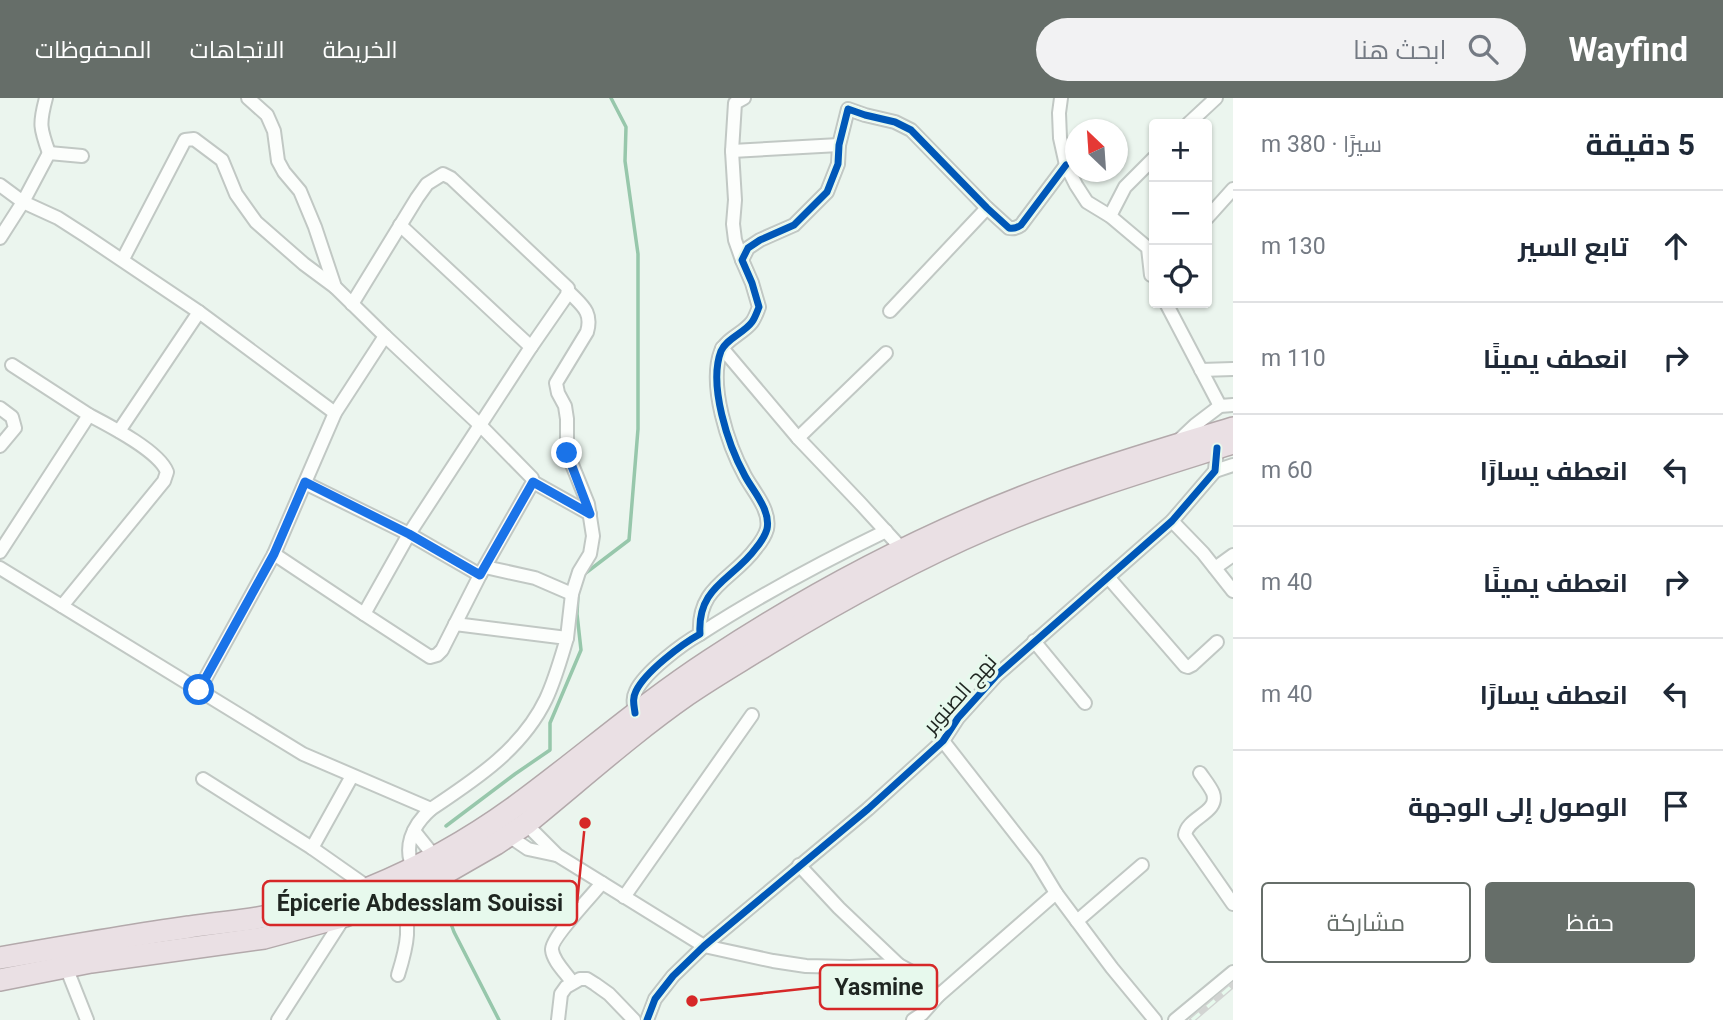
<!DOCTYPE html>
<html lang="ar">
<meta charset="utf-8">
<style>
body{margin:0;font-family:Roboto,Cairo,sans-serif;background:#f2f2f3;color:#1f2937;direction:rtl}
.controls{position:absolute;right:21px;top:21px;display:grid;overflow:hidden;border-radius:7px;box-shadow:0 2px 5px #0004}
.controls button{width:63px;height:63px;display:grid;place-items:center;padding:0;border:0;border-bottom:2px solid #e0e1e3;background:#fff;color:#1f2937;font:35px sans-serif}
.compass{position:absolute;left:1065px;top:21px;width:63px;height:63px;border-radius:50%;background:#fff;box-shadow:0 2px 5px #0004;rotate:335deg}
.stop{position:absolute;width:21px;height:21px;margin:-16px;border:5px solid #1a73e8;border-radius:50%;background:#fff}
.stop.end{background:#1a73e8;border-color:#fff;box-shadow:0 2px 7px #0008}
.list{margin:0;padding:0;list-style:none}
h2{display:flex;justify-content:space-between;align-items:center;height:91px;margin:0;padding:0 28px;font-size:30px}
h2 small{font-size:23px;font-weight:400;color:#747a83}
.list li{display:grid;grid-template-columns:46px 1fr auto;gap:21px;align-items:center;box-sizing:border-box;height:112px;padding:0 28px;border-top:2px solid #e0e1e3}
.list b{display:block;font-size:26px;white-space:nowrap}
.list em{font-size:23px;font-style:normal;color:#747a83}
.actions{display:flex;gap:14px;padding:21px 28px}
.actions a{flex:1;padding:16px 0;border:2px solid #666e69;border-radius:7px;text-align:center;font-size:24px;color:#666e69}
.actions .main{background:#666e69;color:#fff}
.icon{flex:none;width:38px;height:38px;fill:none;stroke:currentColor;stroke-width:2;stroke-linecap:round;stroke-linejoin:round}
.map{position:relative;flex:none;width:1233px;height:922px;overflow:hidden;direction:ltr}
header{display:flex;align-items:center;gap:42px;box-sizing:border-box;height:98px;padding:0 35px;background:#666e69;color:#fff}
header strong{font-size:33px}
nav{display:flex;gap:38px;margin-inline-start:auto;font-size:24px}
.search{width:490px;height:63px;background:#f2f2f3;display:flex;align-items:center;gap:18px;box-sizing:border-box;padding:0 24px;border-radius:38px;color:#747a83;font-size:26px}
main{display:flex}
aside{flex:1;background:#fff}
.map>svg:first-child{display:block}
</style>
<header>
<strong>Wayfind</strong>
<div class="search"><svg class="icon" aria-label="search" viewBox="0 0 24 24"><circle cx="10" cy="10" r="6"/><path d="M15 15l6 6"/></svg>ابحث هنا</div>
<nav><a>الخريطة</a><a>الاتجاهات</a><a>المحفوظات</a></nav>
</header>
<main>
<aside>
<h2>5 دقيقة<small>سيرًا · 380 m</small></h2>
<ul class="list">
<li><svg class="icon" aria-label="ahead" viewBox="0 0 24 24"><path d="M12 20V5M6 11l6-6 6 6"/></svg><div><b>تابع السير</b></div><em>130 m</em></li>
<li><svg class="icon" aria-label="right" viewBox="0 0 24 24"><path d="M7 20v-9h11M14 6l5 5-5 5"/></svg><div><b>انعطف يمينًا</b></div><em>110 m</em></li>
<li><svg class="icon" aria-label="left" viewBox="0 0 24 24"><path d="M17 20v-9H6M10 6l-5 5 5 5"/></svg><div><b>انعطف يسارًا</b></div><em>60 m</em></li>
<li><svg class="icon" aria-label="right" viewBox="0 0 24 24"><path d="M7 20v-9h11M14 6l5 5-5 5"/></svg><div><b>انعطف يمينًا</b></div><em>40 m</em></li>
<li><svg class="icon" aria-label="left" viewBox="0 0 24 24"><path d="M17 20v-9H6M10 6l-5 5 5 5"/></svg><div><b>انعطف يسارًا</b></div><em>40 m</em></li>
<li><svg class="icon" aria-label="arrive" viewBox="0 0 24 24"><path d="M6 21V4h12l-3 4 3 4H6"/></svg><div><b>الوصول إلى الوجهة</b></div></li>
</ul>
<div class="actions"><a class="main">حفظ</a><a>مشاركة</a></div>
</aside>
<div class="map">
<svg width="1233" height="922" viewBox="0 0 1233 922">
<rect width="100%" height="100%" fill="#ebf5ee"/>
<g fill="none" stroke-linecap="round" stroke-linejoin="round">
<!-- stream -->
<g stroke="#97c7ab" stroke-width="3.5">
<polyline points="583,477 629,442 638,331 638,156 625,63 626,29 611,0"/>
<polyline points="446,728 515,676 550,652 550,625 581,552 577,516 578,496"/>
<polyline points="439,793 454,834 499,922"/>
</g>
<defs>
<g id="minor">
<path d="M46,0C39,26 40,30 49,55"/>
<polyline points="1061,0 1059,15 1060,40 1066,67 1076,87 1087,104 1110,118 1148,150 1151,177"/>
<polyline points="1188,26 1216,0"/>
<polyline points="732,53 839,47"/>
<polyline points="0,87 23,104 58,120 86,138 199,214 119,333"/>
<polyline points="1110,118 1125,89 1154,60"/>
<polyline points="1207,120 1233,91"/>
<polyline points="0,140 23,104 49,55 82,58"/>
<polyline points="123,161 185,42 194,41 222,62 236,96 256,124 304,166 335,189"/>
<polyline points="742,162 735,142 733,126 735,102 732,53 735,5 744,0"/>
<polyline points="1166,205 1220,308"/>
<polyline points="352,206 417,100 427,86 443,76 451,80 568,190 567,197 531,249"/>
<polyline points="890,213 987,110"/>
<polyline points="199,214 335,315"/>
<polyline points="722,250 798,340 860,405 903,452"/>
<polyline points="1201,272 1233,271"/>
<polyline points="0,310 12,319 15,330 0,348"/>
<polyline points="798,340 886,255"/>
<polyline points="1178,343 1195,327 1220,308 1233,307"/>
<polyline points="1215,373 1233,367"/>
<polyline points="533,384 590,416"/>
<polyline points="305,385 409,436 480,477"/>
<polyline points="1172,423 1203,455 1233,493"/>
<polyline points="0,454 89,317 12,267"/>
<polyline points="274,456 364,516 409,436 531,249 400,127"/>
<polyline points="485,469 535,480 572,496"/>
<path d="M0,470L303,656L431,711C412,728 402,750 415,774"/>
<polyline points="1215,470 1233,457"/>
<polyline points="1108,479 1185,568 1188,569 1192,567 1217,544"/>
<path d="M62,508L164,383L167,374C159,353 110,328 89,317"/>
<polyline points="364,516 430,559 437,557 442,552 480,477 533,384 532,380 480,327 385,238"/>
<path d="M700,536C760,497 822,464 886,433"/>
<path d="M567,540L572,496L579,474L590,456L593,438L588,406L567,354V321L565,308L558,295L556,285L587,234C593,213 581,207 568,193"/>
<polyline points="1034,543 1085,605"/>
<polyline points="199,592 274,456 335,315 385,238 335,189 315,129 300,93 284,74 278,63 274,33 267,17 248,0"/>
<path d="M635,615C634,607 632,601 636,593C645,574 682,546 700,536C697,488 733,482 756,450C761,444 765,438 767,431C771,412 753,393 745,378C728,347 708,287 721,253C726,241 744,235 752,224C755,220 757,214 759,209L752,185L742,162L748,150L760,142L794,127L827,94L838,66L839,47L848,11L865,17L895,24L911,32L987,110L1009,130C1014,131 1017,130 1021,127L1066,67"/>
<polyline points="943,643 1036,762 1056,795 1112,870 1155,922"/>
<path d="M1200,675C1204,681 1210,688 1213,695C1220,715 1187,719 1185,737L1233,806"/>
<polyline points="203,681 312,750 369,790"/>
<path d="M431,711C476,681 522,651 546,601C555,582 561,560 567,540L455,526"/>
<polyline points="523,723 557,757 704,848 773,863 806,868 850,869 899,867 921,879 938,898 922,916 913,922"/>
<polyline points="414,733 434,758 436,763"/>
<polyline points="506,736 528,751 556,757"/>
<polyline points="312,750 352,678"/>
<polyline points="799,767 839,810 899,867"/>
<polyline points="624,799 752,617"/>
<polyline points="1077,823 1142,767"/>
<polyline points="66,869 87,922"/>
<path d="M398,877C408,845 411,829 401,796"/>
<path d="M572,884C566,875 553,863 552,852C550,841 593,796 602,785"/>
<polyline points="938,898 1056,795"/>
<polyline points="278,922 345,818"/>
<polyline points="558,922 561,896 566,889 580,881 587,881 595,886 609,896 634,922"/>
<polyline points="647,922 655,901 673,878 704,848 868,711 943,643 958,620 997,577 1172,423 1215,373 1217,350"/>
<polyline points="1175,922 1233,874"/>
</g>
<g id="trunk">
<path d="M0,860C63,849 126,838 189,829C212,825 235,824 257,820C295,814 333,804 369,790C418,770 470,741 513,710C579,662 641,607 710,562C818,491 935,430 1057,386C1115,365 1174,348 1233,330"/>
<path d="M0,882L91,864L264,840L345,818L401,796L449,773L496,746L526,726C579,683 631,636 687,597C713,579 741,563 768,546C839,503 911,463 988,430C1067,396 1151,371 1233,345"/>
</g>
</defs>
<!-- minor casing -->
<use href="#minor" stroke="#c1c8c4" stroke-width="16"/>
<!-- trunk casing -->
<use href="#trunk" stroke="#b3a9ab" stroke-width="24"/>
<!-- minor -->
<use href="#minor" stroke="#fcfefc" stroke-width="12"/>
<!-- trunk -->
<use href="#trunk" stroke="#eae0e4" stroke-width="21"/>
<defs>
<polyline id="rail" points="1192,922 1233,887"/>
</defs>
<!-- rail casing -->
<use href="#rail" stroke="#d2d4d2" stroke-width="6"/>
<!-- rail -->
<use href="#rail" stroke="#e7f9ed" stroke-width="3.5" stroke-dasharray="10" stroke-linecap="butt"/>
<defs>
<g id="cycleway">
<path d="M635,615C634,607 632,601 636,593C645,574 682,546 700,536C697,488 733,482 756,450C761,444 765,438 767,431C771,412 753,393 745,378C728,347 708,287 721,253C726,241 744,235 752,224C755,220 757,214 759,209L752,185L742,162L748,150L760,142L794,127L827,94L838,66L839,47L848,11L865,17L895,24L911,32L987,110L1009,130C1014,131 1017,130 1021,127L1066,67"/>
<polyline points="647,922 655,901 673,878 704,848 868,711 943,643 958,620 997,577 1172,423 1215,373 1217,350"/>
</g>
</defs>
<!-- cycleway casing -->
<use href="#cycleway" stroke="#e7f9ed" stroke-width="11"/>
<!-- cycleway -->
<use href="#cycleway" stroke="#0057b8" stroke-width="7"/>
</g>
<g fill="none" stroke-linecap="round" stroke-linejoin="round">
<!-- route -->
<polyline stroke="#1a73e8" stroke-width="9" points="199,592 274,456 305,384 409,436 480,477 533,384 590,416 567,355"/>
</g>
<g text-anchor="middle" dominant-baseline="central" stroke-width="7" stroke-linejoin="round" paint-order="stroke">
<!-- street labels -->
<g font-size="21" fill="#1f2621" stroke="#e7f9ed">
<text transform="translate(960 596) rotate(-48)">نهج الصنوبر</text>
</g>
</g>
<!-- callouts -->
<path fill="none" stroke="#d62828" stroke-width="2.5" d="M585 725L577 805M692 903L820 889"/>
<g fill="#d62828" stroke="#e7f9ed" stroke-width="2.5">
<circle cx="585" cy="725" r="7"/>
<circle cx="692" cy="903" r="7"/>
</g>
<g fill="#e7f9ed" stroke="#d62828" stroke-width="2.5">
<rect x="263" y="783" width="314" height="44" rx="7"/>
<rect x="820" y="867" width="117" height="44" rx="7"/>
</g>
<g font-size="23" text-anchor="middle" font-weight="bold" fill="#1f2621">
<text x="420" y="813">Épicerie Abdesslam Souissi</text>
<text x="879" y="897">Yasmine</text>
</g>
</svg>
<div class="controls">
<button>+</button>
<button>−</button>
<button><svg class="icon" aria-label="locate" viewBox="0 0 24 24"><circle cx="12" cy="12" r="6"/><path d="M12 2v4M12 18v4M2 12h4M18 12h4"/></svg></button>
</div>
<svg class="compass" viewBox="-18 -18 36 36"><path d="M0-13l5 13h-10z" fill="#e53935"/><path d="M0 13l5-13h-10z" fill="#747a83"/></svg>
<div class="stop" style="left:199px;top:592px"></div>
<div class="stop end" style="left:567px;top:355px"></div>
</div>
</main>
